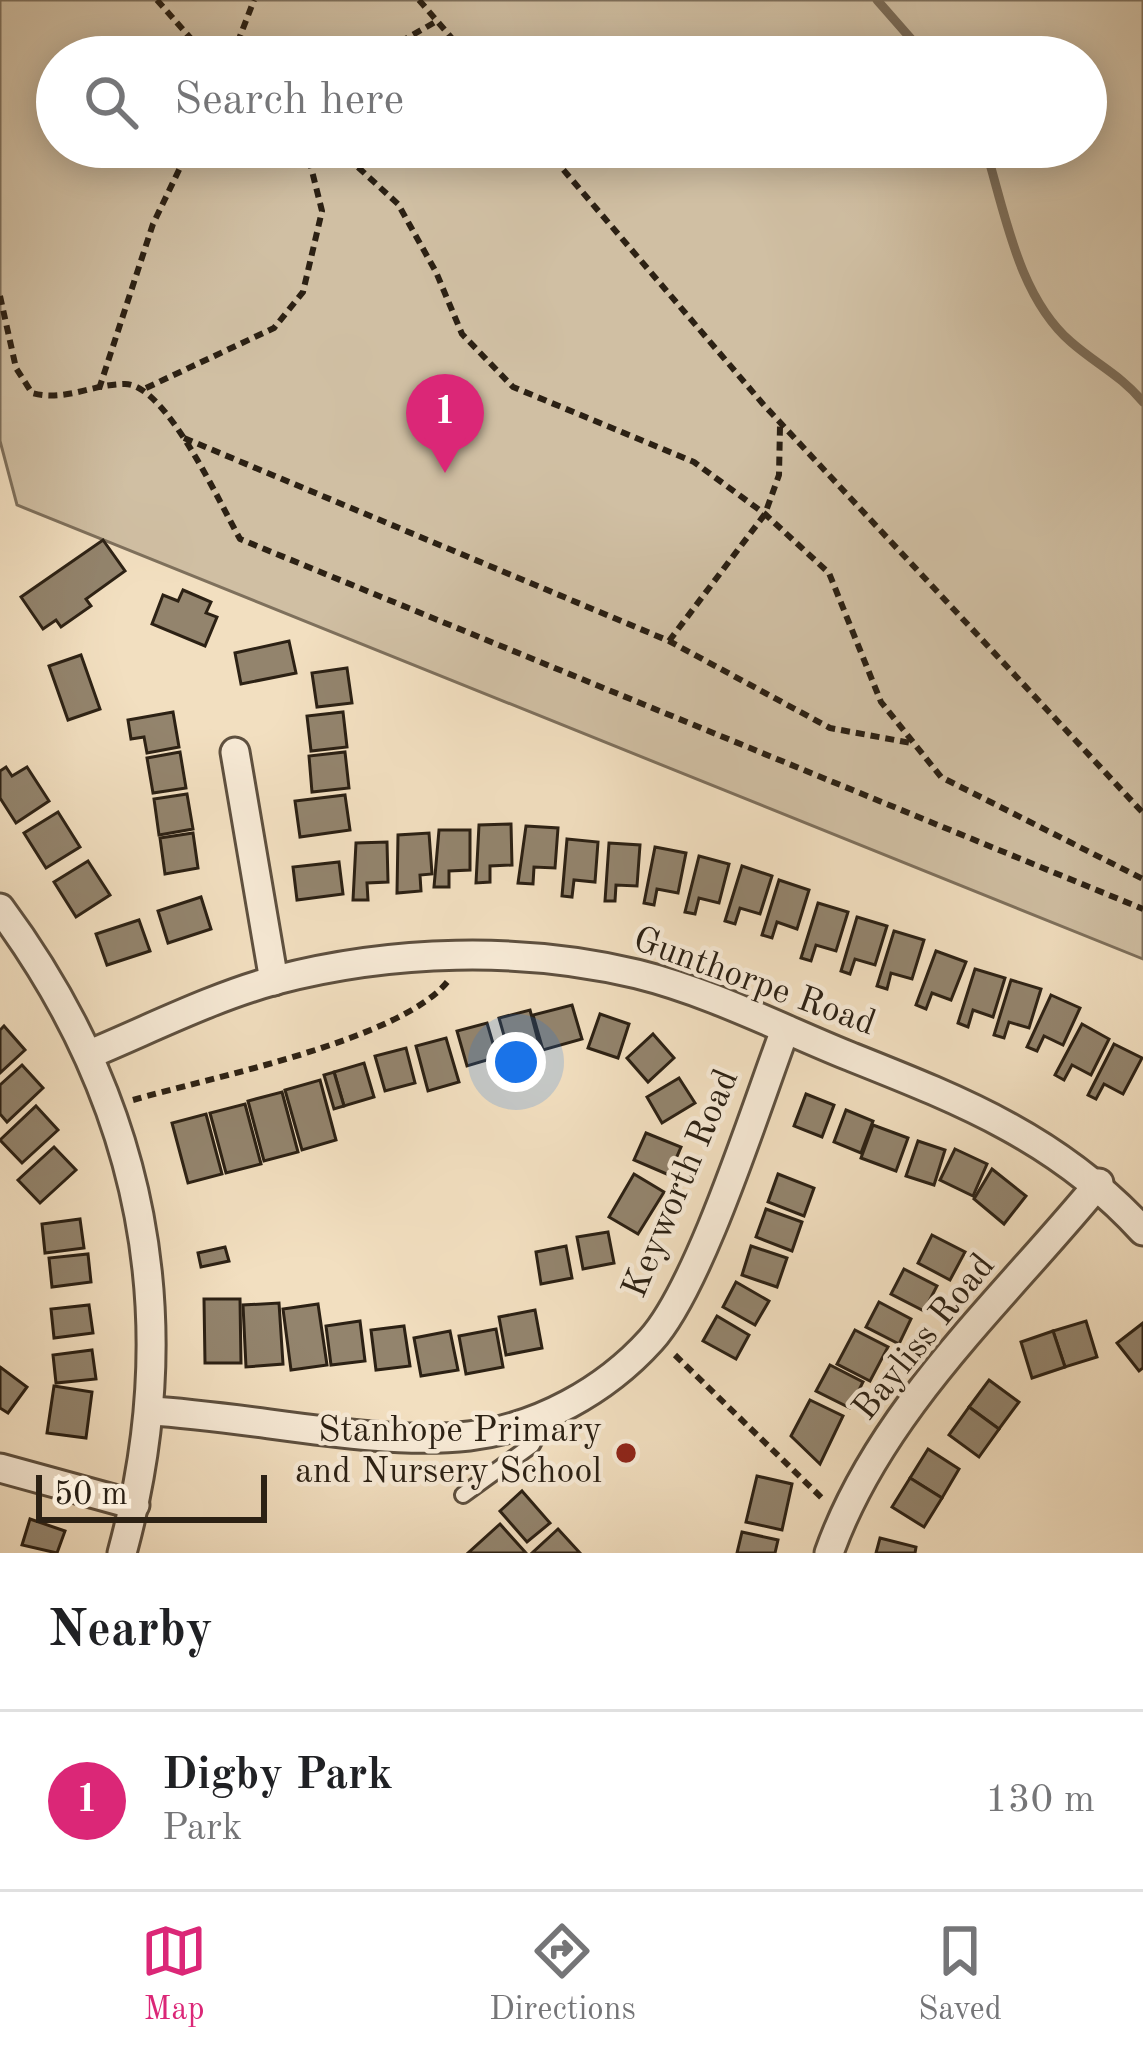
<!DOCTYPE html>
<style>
body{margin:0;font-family:"Old Standard TT",serif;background:#f6f6f6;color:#202124}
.scale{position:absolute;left:36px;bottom:30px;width:231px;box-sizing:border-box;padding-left:12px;border:6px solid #2c2114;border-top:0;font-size:33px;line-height:42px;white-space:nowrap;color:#2c2114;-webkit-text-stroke:9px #f7ead6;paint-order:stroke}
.you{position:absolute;left:516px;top:1062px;width:42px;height:42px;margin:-30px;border:9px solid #fff;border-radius:50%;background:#1a73e8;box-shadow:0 0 0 18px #1a73e833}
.badge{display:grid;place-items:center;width:78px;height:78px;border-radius:50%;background:#db2777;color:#fff;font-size:39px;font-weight:700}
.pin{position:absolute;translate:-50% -99px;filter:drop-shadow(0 3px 6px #0008)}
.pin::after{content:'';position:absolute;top:63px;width:42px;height:36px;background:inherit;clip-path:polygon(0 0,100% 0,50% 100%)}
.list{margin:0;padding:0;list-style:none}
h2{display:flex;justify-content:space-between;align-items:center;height:156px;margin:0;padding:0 48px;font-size:51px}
h2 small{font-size:39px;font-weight:400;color:#757577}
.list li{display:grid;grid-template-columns:78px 1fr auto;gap:36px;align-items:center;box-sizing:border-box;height:180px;padding:0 48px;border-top:3px solid #e0e0e0}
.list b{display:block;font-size:45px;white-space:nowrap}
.list p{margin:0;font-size:39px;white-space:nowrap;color:#757577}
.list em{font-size:39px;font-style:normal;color:#757577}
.icon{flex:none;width:66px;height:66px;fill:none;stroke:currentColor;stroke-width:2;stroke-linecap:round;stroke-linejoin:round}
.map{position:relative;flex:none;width:1143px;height:1553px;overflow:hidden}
.search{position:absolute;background:#fff;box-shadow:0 6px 30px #0003;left:36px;right:36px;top:36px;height:132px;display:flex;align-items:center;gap:30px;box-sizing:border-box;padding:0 42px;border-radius:66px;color:#757577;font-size:45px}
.sheet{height:336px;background:#fff}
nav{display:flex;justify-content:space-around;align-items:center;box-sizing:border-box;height:168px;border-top:3px solid #e0e0e0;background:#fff;font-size:33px;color:#757577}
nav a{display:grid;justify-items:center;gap:6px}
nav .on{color:#db2777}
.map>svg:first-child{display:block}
</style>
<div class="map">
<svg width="1143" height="1553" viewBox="0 0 1143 1553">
<rect width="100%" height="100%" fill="#f2dfc0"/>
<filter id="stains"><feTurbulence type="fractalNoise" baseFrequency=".00167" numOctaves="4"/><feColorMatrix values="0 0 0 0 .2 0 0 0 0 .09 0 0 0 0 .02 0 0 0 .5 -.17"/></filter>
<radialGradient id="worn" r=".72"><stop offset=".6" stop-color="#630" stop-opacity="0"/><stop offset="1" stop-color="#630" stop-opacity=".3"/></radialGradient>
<!-- green -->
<path fill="#d0bfa3" stroke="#7e705c" stroke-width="3" fill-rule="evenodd" d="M0,0H1143V959L17,505L0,441ZM57,57H1086V147H57Z"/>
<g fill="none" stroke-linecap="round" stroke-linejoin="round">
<!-- stream -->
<g stroke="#7b6c58" stroke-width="9">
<polyline points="877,0 927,57"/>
<path d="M985,147C1005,212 1018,296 1071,342C1096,364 1122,376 1143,402"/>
</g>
</g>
<!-- building -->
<g fill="#93846d" stroke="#2c2114" stroke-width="3">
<polygon points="103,540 125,571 86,599 91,606 61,627 56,620 43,629 21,597"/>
<polygon points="183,590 211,602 206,613 217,617 205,646 152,624 163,595 178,601"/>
<polygon points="289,641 296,673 241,684 235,653"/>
<polygon points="81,655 100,709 68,720 49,666"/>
<polygon points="347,668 352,703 317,707 312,673"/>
<polygon points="173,712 179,747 147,753 144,737 131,739 128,720"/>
<polygon points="343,712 347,747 311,751 307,716"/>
<polygon points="180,752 186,788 153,793 147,758"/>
<polygon points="345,752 349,788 312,792 309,756"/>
<polygon points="6,767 12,776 27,767 49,801 16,823 0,798 0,771"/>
<polygon points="187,794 193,829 159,835 154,799"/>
<polygon points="345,795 350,830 300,837 295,801"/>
<polygon points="58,812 80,847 46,868 24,833"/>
<polygon points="511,824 512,865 490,866 490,882 476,883 479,825"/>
<polygon points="526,826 558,828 555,868 534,867 533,884 518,883"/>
<polygon points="439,830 470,830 470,870 449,871 449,887 434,887"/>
<polygon points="193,833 198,868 165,874 160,838"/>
<polygon points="429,833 432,874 420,875 421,891 397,893 398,835"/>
<polygon points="567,839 598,842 595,882 574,880 572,897 562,896"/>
<polygon points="387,842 388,882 367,883 368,900 353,900 356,843"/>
<polygon points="609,843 640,845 637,886 616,885 615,901 605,901"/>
<polygon points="655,847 686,853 678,893 657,889 654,905 644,903"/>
<polygon points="699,856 729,864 719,903 699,898 695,914 685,912"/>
<polygon points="88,861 110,895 76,917 54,882"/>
<polygon points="339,862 343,894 297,900 293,867"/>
<polygon points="742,866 772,876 760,914 740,908 735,924 725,921"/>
<polygon points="779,880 809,890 797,929 777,922 772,938 762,935"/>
<polygon points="201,897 211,929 168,943 158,911"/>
<polygon points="818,903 848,912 836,951 816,945 811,961 801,958"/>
<polygon points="857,917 887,926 875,965 855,959 850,974 841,971"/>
<polygon points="139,920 150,951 107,965 96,934"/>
<polygon points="894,931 924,940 912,979 891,973 887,989 877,986"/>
<polygon points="936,951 966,962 951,1000 932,993 926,1009 916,1005"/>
<polygon points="975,969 1005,978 993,1017 973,1010 968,1027 958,1023"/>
<polygon points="1011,980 1041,989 1029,1028 1009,1022 1004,1038 994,1035"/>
<polygon points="1051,995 1080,1008 1063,1045 1044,1036 1037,1051 1027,1047"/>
<polygon points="572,1005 582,1039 543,1050 533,1015"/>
<polygon points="530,1010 539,1044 509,1053 499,1018"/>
<polygon points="600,1014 629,1024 618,1058 588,1048"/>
<polygon points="487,1023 497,1057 467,1066 457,1031"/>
<polygon points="1082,1024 1109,1039 1091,1075 1072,1065 1064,1080 1055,1075"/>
<polygon points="4,1026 25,1050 0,1073 0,1030"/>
<polygon points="653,1034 674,1058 648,1082 627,1058"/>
<polygon points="446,1038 459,1082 428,1091 416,1046"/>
<polygon points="1114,1044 1142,1058 1123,1094 1104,1084 1096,1099 1088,1095"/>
<polygon points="406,1048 415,1083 385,1091 375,1056"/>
<polygon points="364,1063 374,1097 344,1106 334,1072"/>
<polygon points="22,1065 43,1088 7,1122 0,1114 0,1085"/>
<polygon points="334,1072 344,1106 334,1109 324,1075"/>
<polygon points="679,1078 695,1103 662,1123 647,1097"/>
<polygon points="320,1080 336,1140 302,1150 285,1090"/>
<polygon points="282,1092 298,1152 264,1161 248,1101"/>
<polygon points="806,1094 834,1105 822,1137 794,1126"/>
<polygon points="245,1104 261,1164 226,1173 210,1113"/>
<polygon points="36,1106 58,1130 22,1163 0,1140"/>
<polygon points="846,1110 873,1121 861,1153 834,1142"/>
<polygon points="206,1114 222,1174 188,1183 172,1123"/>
<polygon points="873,1125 908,1138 896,1171 861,1158"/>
<polygon points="646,1133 681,1147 669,1175 634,1160"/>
<polygon points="918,1141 945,1150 934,1185 906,1176"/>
<polygon points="54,1147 76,1170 40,1203 18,1180"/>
<polygon points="955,1149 987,1164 973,1196 940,1180"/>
<polygon points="992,1169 1026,1196 1004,1224 974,1199"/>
<polygon points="634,1174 664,1192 638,1234 609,1217"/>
<polygon points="778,1174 814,1188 804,1216 768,1202"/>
<polygon points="766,1209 802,1222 792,1251 756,1237"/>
<polygon points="80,1219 84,1248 45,1253 42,1224"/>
<polygon points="608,1232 614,1263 583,1269 577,1237"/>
<polygon points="932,1235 965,1252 950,1280 918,1263"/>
<polygon points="566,1246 572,1278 541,1284 536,1252"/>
<polygon points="751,1246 787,1258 777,1287 742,1275"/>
<polygon points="225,1247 229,1261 201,1267 198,1253"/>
<polygon points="88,1254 91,1282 52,1287 49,1258"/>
<polygon points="904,1269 937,1286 924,1311 891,1294"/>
<polygon points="736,1282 769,1301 755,1325 723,1307"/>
<polygon points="204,1299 240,1299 241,1363 205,1363"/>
<polygon points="879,1302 911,1319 899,1344 866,1327"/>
<polygon points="279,1303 283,1364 246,1367 243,1305"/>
<polygon points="318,1304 327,1365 291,1370 283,1309"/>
<polygon points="89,1305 93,1333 54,1338 51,1309"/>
<polygon points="535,1310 542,1348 506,1355 499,1317"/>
<polygon points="717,1316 749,1335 736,1359 703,1341"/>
<polygon points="360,1321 365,1361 331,1365 326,1326"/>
<polygon points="1086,1321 1097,1357 1065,1367 1053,1331"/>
<polygon points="1143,1323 1143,1368 1139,1371 1117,1343"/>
<polygon points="404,1326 410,1366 376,1370 371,1330"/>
<polygon points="496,1329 503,1367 466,1374 459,1336"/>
<polygon points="855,1330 888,1347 870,1381 837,1364"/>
<polygon points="450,1331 458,1370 421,1376 414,1338"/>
<polygon points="1053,1331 1065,1367 1032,1378 1021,1342"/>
<polygon points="92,1350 96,1379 56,1383 53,1355"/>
<polygon points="830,1365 863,1382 850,1408 816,1391"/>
<polygon points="0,1367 27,1387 8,1413 0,1408"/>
<polygon points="989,1380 1019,1402 999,1429 969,1407"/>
<polygon points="54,1386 92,1392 86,1438 47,1433"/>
<polygon points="810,1400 843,1416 820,1464 791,1436"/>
<polygon points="969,1407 999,1429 979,1457 949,1435"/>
<polygon points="928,1449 959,1469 942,1498 910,1478"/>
<polygon points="757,1476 792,1484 782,1530 746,1522"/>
<polygon points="910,1478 942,1498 924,1527 892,1507"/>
<polygon points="522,1491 550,1523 527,1542 500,1511"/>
<polygon points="30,1519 65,1531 57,1553 22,1545"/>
<polygon points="500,1524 526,1553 468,1553"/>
<polygon points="558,1529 580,1553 532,1553"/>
<polygon points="742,1532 778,1540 775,1553 737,1553"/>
<polygon points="880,1538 916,1547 915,1553 876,1553"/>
</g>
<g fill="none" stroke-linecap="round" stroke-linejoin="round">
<defs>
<polyline id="lane" points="463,1495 532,1445 546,1419"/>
<g id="street">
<polyline points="235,752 274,981"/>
<path d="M0,908C144,1102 186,1319 122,1553"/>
<path d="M90,1054C150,1029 213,997 276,980C391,950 521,946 637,974C710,992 780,1028 849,1056C962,1101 1059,1139 1143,1231"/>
<path d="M150,1411C250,1416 372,1447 469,1436C538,1428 605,1391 651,1340C700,1286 757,1104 785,1030"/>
<polyline points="0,1468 135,1505"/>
<path d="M829,1553C880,1409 1004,1299 1099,1183"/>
</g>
</defs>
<!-- lane casing -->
<use href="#lane" stroke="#5e503f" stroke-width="20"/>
<!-- street casing -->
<use href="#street" stroke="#5e503f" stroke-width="33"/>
<!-- path -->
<g stroke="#2c2114" stroke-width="6" stroke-dasharray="9 6" stroke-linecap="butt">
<polyline points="157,0 207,57"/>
<polyline points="419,0 468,57"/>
<polyline points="232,57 254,0"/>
<polyline points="374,57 437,21"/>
<polyline points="336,147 398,204 436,272 462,334 513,387 694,462 765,514 829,573 881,702 941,777 1143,879"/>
<polyline points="544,147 763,404 1143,813"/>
<path d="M0,296L16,368L32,393C64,402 93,384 125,384C166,384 220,504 240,539L1143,909"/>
<polyline points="146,388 274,328 303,292 322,211 306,147"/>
<polyline points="99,389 153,224 190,147"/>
<polyline points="184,438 669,641 830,728 911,743"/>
<polyline points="669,641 765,514 779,475 780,426"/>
<path d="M133,1100C208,1078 402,1040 448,981"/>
<polyline points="675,1355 825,1501"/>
</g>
<!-- lane -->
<use href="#lane" stroke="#f7ead6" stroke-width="14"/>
<!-- street -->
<use href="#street" stroke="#f7ead6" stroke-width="27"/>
</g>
<!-- markers -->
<circle fill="#8f2418" stroke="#f7ead6" stroke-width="4.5" cx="626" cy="1453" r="12"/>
<g text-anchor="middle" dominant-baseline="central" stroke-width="9" stroke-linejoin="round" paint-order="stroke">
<!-- street labels -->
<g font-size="36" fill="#2c2114" stroke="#f7ead6">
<text transform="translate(754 983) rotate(20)">Gunthorpe Road</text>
<text transform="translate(682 1184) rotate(-67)">Keyworth Road</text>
<text transform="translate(925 1338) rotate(-51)">Bayliss Road</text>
</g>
<!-- poi labels -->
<g font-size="36" fill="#2c2114" stroke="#f7ead6" text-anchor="end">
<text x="602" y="1432">Stanhope Primary<tspan x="602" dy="41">and Nursery School</tspan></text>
</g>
</g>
<rect width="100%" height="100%" filter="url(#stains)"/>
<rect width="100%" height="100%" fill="url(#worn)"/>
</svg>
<div class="scale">50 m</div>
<div class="you"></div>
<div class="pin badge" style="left:445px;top:473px">1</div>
<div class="search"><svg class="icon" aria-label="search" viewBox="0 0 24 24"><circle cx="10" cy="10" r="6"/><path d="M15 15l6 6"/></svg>Search here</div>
</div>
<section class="sheet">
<h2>Nearby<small></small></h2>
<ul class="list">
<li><span class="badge">1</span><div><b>Digby Park</b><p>Park</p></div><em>130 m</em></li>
</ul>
</section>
<nav>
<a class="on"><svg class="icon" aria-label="map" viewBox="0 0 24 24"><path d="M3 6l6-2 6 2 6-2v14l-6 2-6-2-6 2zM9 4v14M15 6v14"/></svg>Map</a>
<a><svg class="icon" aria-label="directions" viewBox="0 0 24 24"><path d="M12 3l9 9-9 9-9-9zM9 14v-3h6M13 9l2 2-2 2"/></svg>Directions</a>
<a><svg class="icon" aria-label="saved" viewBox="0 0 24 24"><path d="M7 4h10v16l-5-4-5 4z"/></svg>Saved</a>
</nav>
